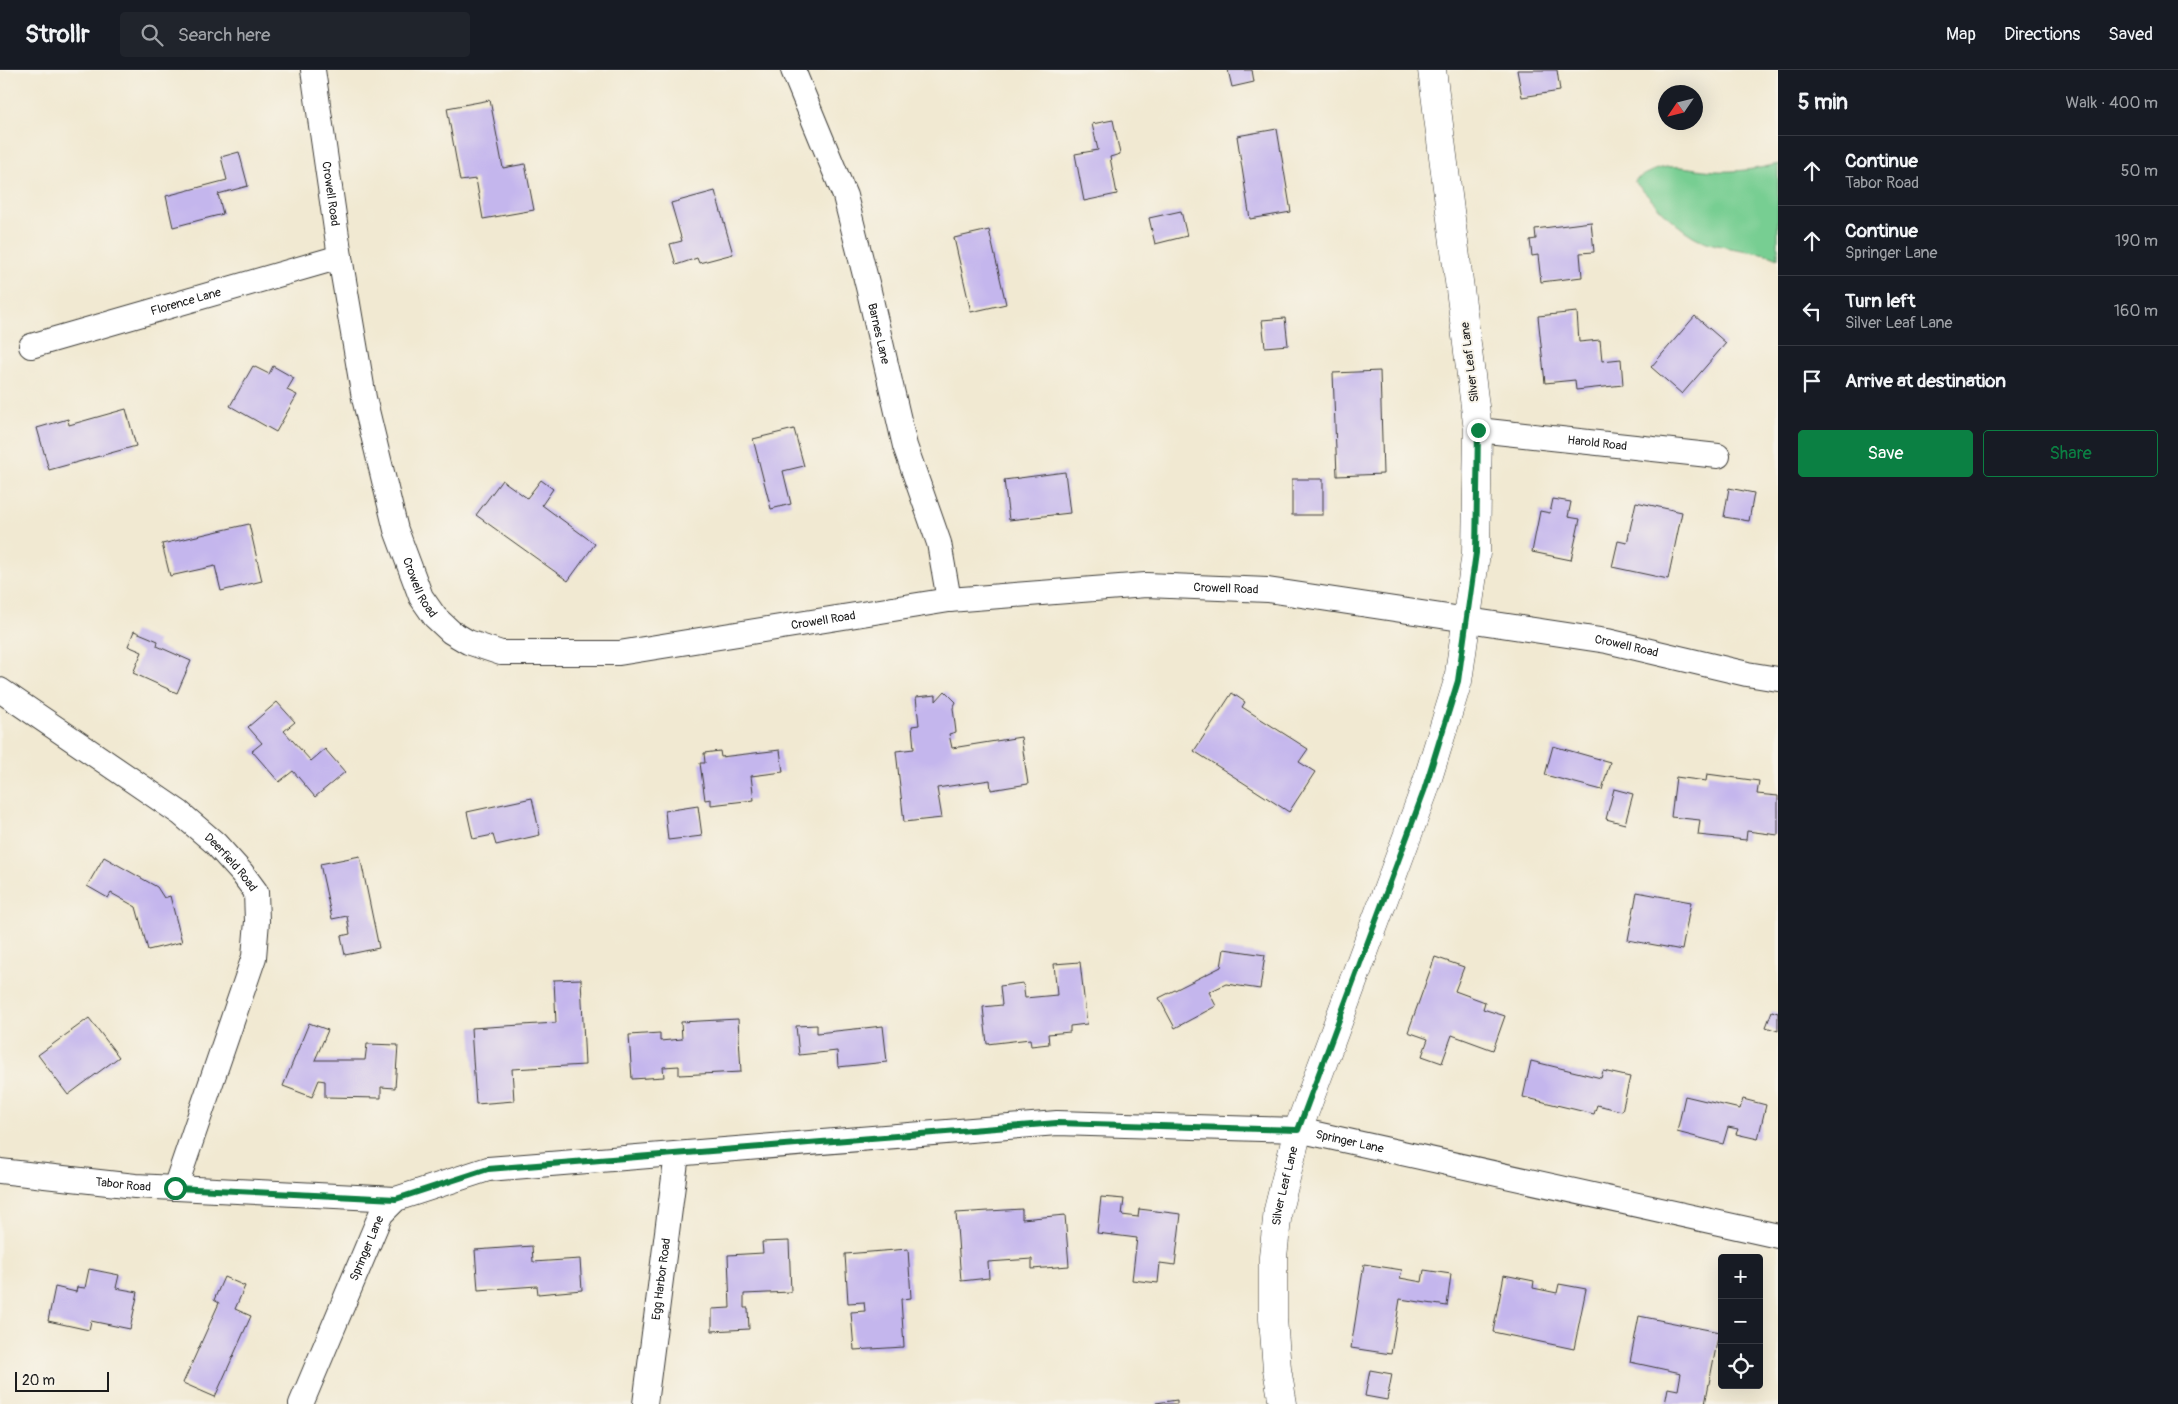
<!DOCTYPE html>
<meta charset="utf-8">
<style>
body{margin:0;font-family:Pangolin,sans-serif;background:#20242c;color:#f1f3f6}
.controls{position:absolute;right:15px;bottom:15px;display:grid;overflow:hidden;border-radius:5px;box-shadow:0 5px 20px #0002}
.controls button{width:45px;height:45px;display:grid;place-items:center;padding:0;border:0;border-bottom:1px solid #363941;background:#171b24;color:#f1f3f6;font:25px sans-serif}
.compass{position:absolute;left:1658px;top:15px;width:45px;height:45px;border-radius:50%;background:#171b24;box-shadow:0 5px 20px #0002;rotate:235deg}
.scale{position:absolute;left:15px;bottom:12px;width:94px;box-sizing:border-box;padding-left:5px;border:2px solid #1c1c1c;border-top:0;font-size:14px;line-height:18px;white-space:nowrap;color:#1c1c1c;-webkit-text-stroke:4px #f7f3e8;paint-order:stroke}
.stop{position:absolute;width:15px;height:15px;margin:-11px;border:4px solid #0b8043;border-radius:50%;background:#fff}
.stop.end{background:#0b8043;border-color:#fff;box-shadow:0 1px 5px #0008}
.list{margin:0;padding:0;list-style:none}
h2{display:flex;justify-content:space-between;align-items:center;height:65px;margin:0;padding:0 20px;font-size:21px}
h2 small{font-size:16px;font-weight:400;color:#9ea1a6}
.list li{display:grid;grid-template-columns:32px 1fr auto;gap:15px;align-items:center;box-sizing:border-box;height:70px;padding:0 20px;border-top:1px solid #363941}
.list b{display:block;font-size:19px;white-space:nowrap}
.list p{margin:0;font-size:16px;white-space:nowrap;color:#9ea1a6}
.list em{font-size:16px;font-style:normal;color:#9ea1a6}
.actions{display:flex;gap:10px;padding:15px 20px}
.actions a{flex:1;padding:11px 0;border:1px solid #0b8043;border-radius:5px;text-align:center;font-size:18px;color:#0b8043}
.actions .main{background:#0b8043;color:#fff}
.icon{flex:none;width:28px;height:28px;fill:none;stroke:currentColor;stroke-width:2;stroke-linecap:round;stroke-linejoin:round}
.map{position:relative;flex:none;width:1778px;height:1334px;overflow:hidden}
header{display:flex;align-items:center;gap:30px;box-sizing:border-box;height:70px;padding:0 25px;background:#171b24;border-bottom:1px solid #363941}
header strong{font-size:24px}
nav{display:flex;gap:28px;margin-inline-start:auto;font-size:18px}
.search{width:350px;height:45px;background:#20242c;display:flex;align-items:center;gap:12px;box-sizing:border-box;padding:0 18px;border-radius:5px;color:#9ea1a6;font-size:19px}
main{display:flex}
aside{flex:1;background:#171b24}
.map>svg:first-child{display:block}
</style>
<header>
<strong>Strollr</strong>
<div class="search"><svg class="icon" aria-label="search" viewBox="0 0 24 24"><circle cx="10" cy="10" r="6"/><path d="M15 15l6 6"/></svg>Search here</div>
<nav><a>Map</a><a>Directions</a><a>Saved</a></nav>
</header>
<main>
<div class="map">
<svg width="1778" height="1334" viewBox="0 0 1778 1334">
<rect width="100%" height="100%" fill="#f7f3e8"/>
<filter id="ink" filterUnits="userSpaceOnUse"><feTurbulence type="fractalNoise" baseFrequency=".02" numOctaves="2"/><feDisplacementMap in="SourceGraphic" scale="10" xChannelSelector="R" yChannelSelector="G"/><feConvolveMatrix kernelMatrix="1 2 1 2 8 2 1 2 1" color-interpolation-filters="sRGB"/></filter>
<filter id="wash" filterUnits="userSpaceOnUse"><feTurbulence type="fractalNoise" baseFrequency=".0096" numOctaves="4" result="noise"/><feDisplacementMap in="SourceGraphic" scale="20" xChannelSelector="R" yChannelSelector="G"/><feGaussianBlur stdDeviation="1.12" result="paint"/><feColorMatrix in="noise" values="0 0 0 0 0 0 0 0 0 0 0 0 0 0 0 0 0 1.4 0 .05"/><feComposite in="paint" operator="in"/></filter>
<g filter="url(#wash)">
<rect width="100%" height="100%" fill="#f1e9d2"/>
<!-- green -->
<path fill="#77ce92" stroke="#4a7557" d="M1778,94V188L1771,185C1748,180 1713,178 1693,166C1670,152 1652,130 1634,111C1668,88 1680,99 1716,101C1738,102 1757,99 1778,94Z"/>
<g id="blocks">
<!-- building -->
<g fill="#c4b6ed">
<polygon points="1228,0 1252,0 1254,12 1232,17"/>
<polygon points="1517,0 1557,0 1560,21 1522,27"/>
<polygon points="490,30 503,98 525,94 534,140 483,149 476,109 460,111 447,38"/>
<polygon points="1113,50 1120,84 1110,87 1117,124 1084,131 1075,84 1098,80 1092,54"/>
<polygon points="1277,59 1291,142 1250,149 1237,66"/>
<polygon points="239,82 248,116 218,124 223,144 173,157 166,126 227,110 221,87"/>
<polygon points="715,121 733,184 699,193 697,188 676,195 670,174 682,171 671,133"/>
<polygon points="1181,141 1187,166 1155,174 1149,148"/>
<polygon points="1591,152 1594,182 1580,183 1582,207 1541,212 1538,185 1532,186 1530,170 1536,169 1535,159"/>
<polygon points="989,160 1006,234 971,242 954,168"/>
<polygon points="1577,242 1579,272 1600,270 1602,291 1621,289 1623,315 1576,320 1575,310 1545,313 1538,246"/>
<polygon points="1695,246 1726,273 1682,324 1651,297"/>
<polygon points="1285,248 1288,275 1265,277 1262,250"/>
<polygon points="253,296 269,304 273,296 294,308 287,320 297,325 276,362 230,336"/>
<polygon points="1380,301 1383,404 1337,406 1333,303"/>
<polygon points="126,339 136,376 49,400 37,358 68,349 69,355"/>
<polygon points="794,359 804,396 783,401 791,434 771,439 753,369"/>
<polygon points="1065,402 1070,443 1009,450 1004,410"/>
<rect x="1292" y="409" width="31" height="36"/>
<polygon points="502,410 527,428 541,410 553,419 542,435 595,474 568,511 476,445"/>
<polygon points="1729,418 1754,423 1749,451 1724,447"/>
<polygon points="1553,429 1571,432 1568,447 1580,449 1571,490 1532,482 1540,441 1550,443"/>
<polygon points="1636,432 1682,442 1668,509 1612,497 1618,471 1627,473"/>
<polygon points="249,454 262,511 221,521 215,496 170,506 162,474"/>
<polygon points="134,561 158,571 157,576 191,591 177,623 133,603 142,582 128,576"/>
<polygon points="945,621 956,632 953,638 956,662 949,664 952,678 1021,667 1028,714 991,720 990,710 937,718 942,748 904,752 896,681 914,679 912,656 919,655 916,627 936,625 936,631"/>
<polygon points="1232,623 1245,632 1242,637 1308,679 1299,692 1315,702 1289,742 1194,681"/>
<polygon points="277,632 295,652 284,661 311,691 325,679 345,702 315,727 293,701 279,712 252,681 262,673 248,657"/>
<polygon points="1553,676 1610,692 1602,720 1545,705"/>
<polygon points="780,680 783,702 751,706 754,730 711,735 711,729 705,730 700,693 705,693 704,683 720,681 721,687"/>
<polygon points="1707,704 1759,711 1757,724 1778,726 1778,765 1747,761 1746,770 1698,765 1700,750 1671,747 1676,707 1706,711"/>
<polygon points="1614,719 1633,724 1625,754 1606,749"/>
<polygon points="532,728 540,765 496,775 493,765 473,769 467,742"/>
<polygon points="698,736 702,766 668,770 665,741"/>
<polygon points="360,786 379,878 345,885 341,866 350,864 347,846 332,849 320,794"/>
<polygon points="104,787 157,817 164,828 170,826 182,872 148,880 136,837 111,823 108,828 87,816"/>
<polygon points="1637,822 1691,832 1682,880 1628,870"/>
<polygon points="1224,879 1265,885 1260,919 1226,914 1209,922 1216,936 1175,958 1159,928 1221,897"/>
<polygon points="1435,887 1464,897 1455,921 1485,932 1483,939 1505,946 1493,980 1452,965 1442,993 1422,986 1428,969 1408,962"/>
<polygon points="1080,892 1087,954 1070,956 1070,962 1048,964 1049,974 1031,976 1030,969 987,974 983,937 1002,935 1000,916 1023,913 1025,928 1057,925 1054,894"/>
<polygon points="581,909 585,995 512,999 514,1031 476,1034 471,958 556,953 554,910"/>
<polygon points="1772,941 1778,943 1778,961 1766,957"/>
<polygon points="89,948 119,987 68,1025 38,985"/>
<polygon points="738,949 741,1002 679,1005 679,996 663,997 664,1007 632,1009 629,965 660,963 660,971 682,969 681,952"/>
<polygon points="309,953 328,960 315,990 365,990 367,974 398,975 395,1018 381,1017 381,1028 325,1027 325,1011 319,1010 312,1027 283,1016"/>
<polygon points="817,955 817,963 883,956 887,992 838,997 837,981 799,985 796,956"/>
<polygon points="1531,991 1601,1008 1603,1001 1630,1007 1622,1041 1597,1035 1594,1044 1523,1027"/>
<polygon points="1685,1026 1740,1039 1743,1029 1766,1035 1758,1069 1736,1064 1738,1059 1728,1057 1723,1074 1677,1062"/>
<polygon points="1101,1127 1124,1129 1122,1145 1138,1147 1139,1139 1181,1144 1175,1195 1160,1193 1158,1213 1132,1210 1137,1168 1097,1163"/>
<polygon points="1022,1139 1022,1149 1065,1145 1069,1196 1032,1199 1032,1189 988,1192 989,1208 961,1211 956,1143"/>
<polygon points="789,1171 791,1222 744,1224 744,1238 748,1238 749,1259 712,1261 712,1239 730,1238 728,1185 763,1183 762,1172"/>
<polygon points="532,1176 533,1192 580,1189 582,1220 538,1224 537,1216 478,1220 475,1180"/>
<polygon points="908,1179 911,1228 901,1229 904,1277 854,1280 851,1242 865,1241 864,1232 848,1233 845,1184"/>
<polygon points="1364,1194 1402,1200 1400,1208 1422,1212 1424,1200 1451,1204 1447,1236 1400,1229 1391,1284 1351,1278"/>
<polygon points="89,1199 119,1205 116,1218 138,1222 130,1259 91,1251 89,1260 48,1251 55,1217 76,1222 77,1217 85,1218"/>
<polygon points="1504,1205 1534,1211 1533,1218 1557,1223 1559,1214 1586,1219 1574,1279 1493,1262"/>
<polygon points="224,1207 245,1216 235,1239 251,1246 215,1327 183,1313 219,1233 214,1230"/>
<polygon points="1639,1246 1719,1262 1705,1334 1665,1334 1668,1318 1678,1320 1681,1303 1630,1292"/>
<polygon points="1370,1300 1392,1304 1387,1330 1365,1326"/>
<polygon points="1177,1330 1177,1334 1156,1334 1156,1333"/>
</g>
</g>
</g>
<g filter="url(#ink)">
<use href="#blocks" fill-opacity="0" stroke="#3c3b37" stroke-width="1"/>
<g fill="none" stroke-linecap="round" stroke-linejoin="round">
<defs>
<g id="minor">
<path id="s1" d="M313,0L340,187L364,328L396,460L421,527L435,547L451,562L468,572L501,583H619L949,530L1146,515L1268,520L1607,571L1747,604L1778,609"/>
<path id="s2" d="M793,0L845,126L868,217L905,376L939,473L949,530"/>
<path id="s3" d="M31,276L340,187"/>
<path id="s4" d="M1478,360L1718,386"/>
<path id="s5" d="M0,620L180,743L215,773L242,803L256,822L257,851L254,887L175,1118"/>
<path id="s6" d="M0,1101L135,1116L396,1129"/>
<path id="s7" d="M301,1334L381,1144L396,1129L488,1099L1057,1053L1298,1060L1778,1166"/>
<path id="s8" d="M645,1334L677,1084"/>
</g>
<g id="tertiary">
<path id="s9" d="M1283,1334L1277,1299L1273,1249V1187L1278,1140L1298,1060L1424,721L1458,611L1476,483L1478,360L1432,0"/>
</g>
</defs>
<!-- minor casing -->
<use href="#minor" stroke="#3c3b37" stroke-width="26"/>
<!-- tertiary casing -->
<use href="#tertiary" stroke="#3c3b37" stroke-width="29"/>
<!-- minor -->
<use href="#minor" stroke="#fff" stroke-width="24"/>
<!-- tertiary -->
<use href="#tertiary" stroke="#fff" stroke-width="28"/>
</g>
</g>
<g fill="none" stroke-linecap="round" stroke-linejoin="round" filter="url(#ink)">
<!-- route -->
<polyline stroke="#0b8043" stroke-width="6" points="175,1118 396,1129 488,1099 1057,1053 1298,1060 1424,721 1458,611 1476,483 1478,360"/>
</g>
<g text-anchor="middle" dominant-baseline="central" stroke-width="4" stroke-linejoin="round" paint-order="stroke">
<!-- street labels -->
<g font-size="12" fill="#1c1c1c" stroke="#f7f3e8">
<text stroke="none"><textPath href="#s1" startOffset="125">Crowell Road</textPath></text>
<text stroke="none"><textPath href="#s3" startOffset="161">Florence Lane</textPath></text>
<text stroke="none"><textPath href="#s2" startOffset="278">Barnes Lane</textPath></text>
<text transform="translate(1470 292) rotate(-97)">Silver Leaf Lane</text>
<text stroke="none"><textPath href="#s4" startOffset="120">Harold Road</textPath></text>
<text stroke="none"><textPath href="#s1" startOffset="530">Crowell Road</textPath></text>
<text stroke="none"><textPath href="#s1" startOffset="1370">Crowell Road</textPath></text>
<text stroke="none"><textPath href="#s1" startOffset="965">Crowell Road</textPath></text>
<text stroke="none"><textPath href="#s1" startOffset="1775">Crowell Road</textPath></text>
<text stroke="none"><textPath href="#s5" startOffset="289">Deerfield Road</textPath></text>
<text stroke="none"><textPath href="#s7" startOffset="1189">Springer Lane</textPath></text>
<text stroke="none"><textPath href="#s6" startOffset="124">Tabor Road</textPath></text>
<text stroke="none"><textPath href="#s9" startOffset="220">Silver Leaf Lane</textPath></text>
<text stroke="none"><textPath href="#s7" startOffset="169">Springer Lane</textPath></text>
<text stroke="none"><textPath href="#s8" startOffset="126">Egg Harbor Road</textPath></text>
</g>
</g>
</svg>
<div class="controls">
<button>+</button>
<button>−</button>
<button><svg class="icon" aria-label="locate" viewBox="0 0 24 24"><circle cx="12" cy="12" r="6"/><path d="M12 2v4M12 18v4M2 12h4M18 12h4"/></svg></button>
</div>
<svg class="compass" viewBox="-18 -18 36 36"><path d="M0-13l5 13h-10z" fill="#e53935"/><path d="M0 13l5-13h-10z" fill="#9ea1a6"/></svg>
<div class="scale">20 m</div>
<div class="stop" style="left:175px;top:1118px"></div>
<div class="stop end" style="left:1478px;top:360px"></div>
</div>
<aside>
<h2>5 min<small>Walk · 400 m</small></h2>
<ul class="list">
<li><svg class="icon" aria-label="ahead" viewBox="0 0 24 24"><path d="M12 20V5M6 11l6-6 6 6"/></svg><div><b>Continue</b><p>Tabor Road</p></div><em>50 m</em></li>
<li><svg class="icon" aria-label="ahead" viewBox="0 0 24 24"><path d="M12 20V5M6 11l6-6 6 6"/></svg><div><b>Continue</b><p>Springer Lane</p></div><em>190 m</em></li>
<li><svg class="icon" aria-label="left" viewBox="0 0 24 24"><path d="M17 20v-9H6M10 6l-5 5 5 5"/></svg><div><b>Turn left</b><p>Silver Leaf Lane</p></div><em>160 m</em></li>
<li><svg class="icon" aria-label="arrive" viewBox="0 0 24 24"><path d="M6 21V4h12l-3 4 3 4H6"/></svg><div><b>Arrive at destination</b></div></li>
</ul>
<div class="actions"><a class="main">Save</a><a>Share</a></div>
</aside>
</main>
